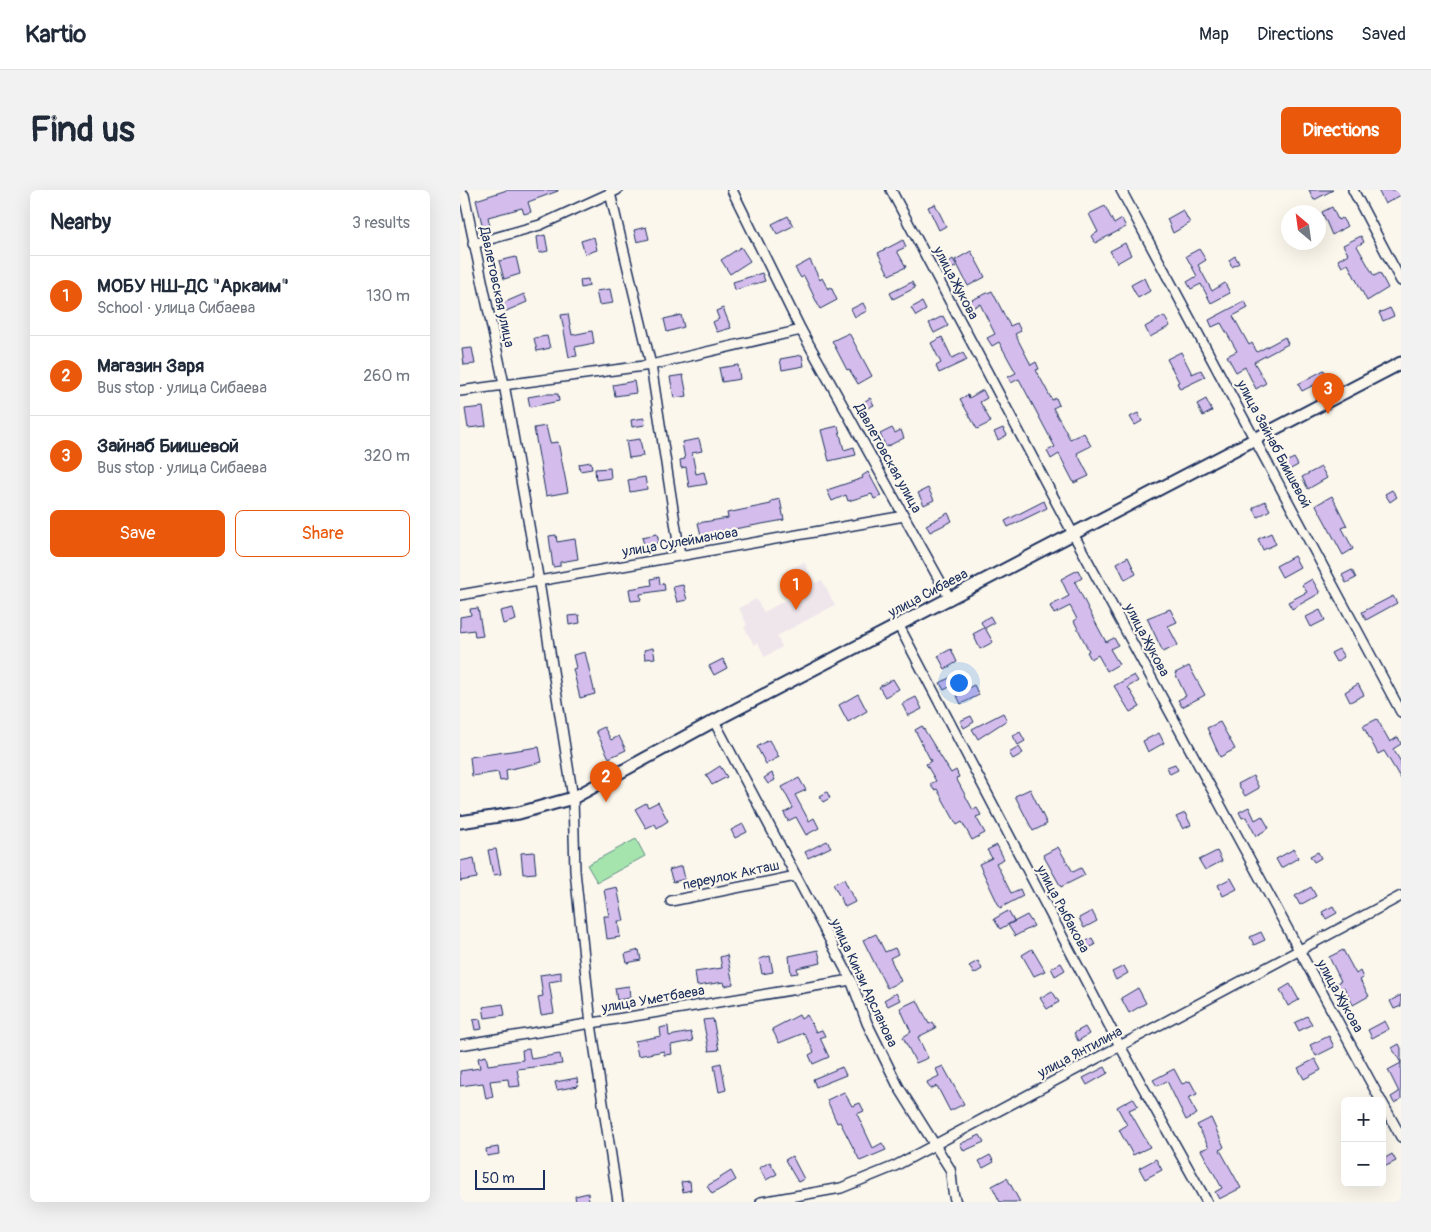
<!DOCTYPE html>
<meta charset="utf-8">
<style>
body{margin:0;font-family:Pangolin,sans-serif;background:#f2f2f3;color:#1f2937}
.controls{position:absolute;right:15px;bottom:15px;display:grid;overflow:hidden;border-radius:8px;box-shadow:0 5px 20px #0002}
.controls button{width:45px;height:45px;display:grid;place-items:center;padding:0;border:0;border-bottom:1px solid #e0e1e3;background:#fff;color:#1f2937;font:25px sans-serif}
.compass{position:absolute;left:821px;top:15px;width:45px;height:45px;border-radius:50%;background:#fff;box-shadow:0 5px 20px #0002;rotate:331deg}
.scale{position:absolute;left:15px;bottom:12px;width:70px;box-sizing:border-box;padding-left:5px;border:2px solid #1b2f5e;border-top:0;font-size:14px;line-height:18px;white-space:nowrap;color:#1b2f5e;-webkit-text-stroke:4px #fbf7ec;paint-order:stroke}
.you{position:absolute;left:498px;top:492px;width:18px;height:18px;margin:-12px;border:4px solid #fff;border-radius:50%;background:#1a73e8;box-shadow:0 0 0 8px #1a73e833}
.badge{display:grid;place-items:center;width:32px;height:32px;border-radius:50%;background:#ea580c;color:#fff;font-size:16px;font-weight:700}
.pin{position:absolute;translate:-50% -41px;filter:drop-shadow(0 1px 2px #0008)}
.pin::after{content:'';position:absolute;top:26px;width:18px;height:15px;background:inherit;clip-path:polygon(0 0,100% 0,50% 100%)}
.list{margin:0;padding:0;list-style:none}
h2{display:flex;justify-content:space-between;align-items:center;height:65px;margin:0;padding:0 20px;font-size:21px}
h2 small{font-size:16px;font-weight:400;color:#747a83}
.list li{display:grid;grid-template-columns:32px 1fr auto;gap:15px;align-items:center;box-sizing:border-box;height:80px;padding:0 20px;border-top:1px solid #e0e1e3}
.list b{display:block;font-size:19px;white-space:nowrap}
.list p{margin:0;font-size:16px;white-space:nowrap;color:#747a83}
.list em{font-size:16px;font-style:normal;color:#747a83}
.actions{display:flex;gap:10px;padding:15px 20px}
.actions a{flex:1;padding:11px 0;border:1px solid #ea580c;border-radius:8px;text-align:center;font-size:18px;color:#ea580c}
.actions .main{background:#ea580c;color:#fff}
.map{position:relative;flex:none;width:941px;height:1012px;overflow:hidden;border-radius:8px}
header{display:flex;align-items:center;gap:30px;box-sizing:border-box;height:70px;padding:0 25px;background:#fff;border-bottom:1px solid #e0e1e3}
header strong{font-size:24px}
nav{display:flex;gap:28px;margin-inline-start:auto;font-size:18px}
.intro{display:flex;align-items:center;justify-content:space-between;box-sizing:border-box;height:120px;padding:0 30px}
h1{margin:0;font-size:35px}
.button{padding:12px 22px;border-radius:8px;background:#ea580c;color:#fff;font-size:18px;font-weight:700}
main{display:flex;gap:30px;padding:0 30px}
aside{flex:1;background:#fff;border-radius:8px;box-shadow:0 5px 20px #0002}
.map>svg:first-child{display:block}
</style>
<header>
<strong>Kartio</strong>
<nav><a>Map</a><a>Directions</a><a>Saved</a></nav>
</header>
<div class="intro"><h1>Find us</h1><a class="button">Directions</a></div>
<main>
<aside>
<h2>Nearby<small>3 results</small></h2>
<ul class="list">
<li><span class="badge">1</span><div><b>МОБУ НШ-ДС &quot;Аркаим&quot;</b><p>School · улица Сибаева</p></div><em>130 m</em></li>
<li><span class="badge">2</span><div><b>Магазин Заря</b><p>Bus stop · улица Сибаева</p></div><em>260 m</em></li>
<li><span class="badge">3</span><div><b>Зайнаб Биишевой</b><p>Bus stop · улица Сибаева</p></div><em>320 m</em></li>
</ul>
<div class="actions"><a class="main">Save</a><a>Share</a></div>
</aside>
<div class="map">
<svg width="941" height="1012" viewBox="0 0 941 1012">
<rect width="100%" height="100%" fill="#fbf7ec"/>
<filter id="ink" filterUnits="userSpaceOnUse"><feTurbulence type="fractalNoise" baseFrequency=".02" numOctaves="2"/><feDisplacementMap in="SourceGraphic" scale="10" xChannelSelector="R" yChannelSelector="G"/><feConvolveMatrix kernelMatrix="1 2 1 2 8 2 1 2 1" color-interpolation-filters="sRGB"/></filter>
<g filter="url(#ink)">
<!-- built -->
<polygon fill="#efe6ec" points="344,372 355,393 362,390 375,415 317,446 322,457 305,467 298,453 294,455 284,437 287,435 279,418 296,409 304,422 333,406 321,384"/>
<!-- green -->
<polygon fill="#a5e5ad" stroke="#608a86" points="176,649 185,666 137,692 127,675"/>
<!-- building -->
<g fill="#d4bded" stroke="#1b2f5e">
<polygon points="47,0 98,0 98,1 68,12 71,22 64,24 62,18 28,27 30,36 23,38 16,10"/>
<polygon points="849,0 873,0 854,10"/>
<polygon points="918,0 941,0 941,5 925,14"/>
<polygon points="475,14 486,36 479,40 468,17"/>
<polygon points="645,16 654,34 662,29 666,37 635,53 631,46 638,42 629,24"/>
<polygon points="872,17 878,30 882,28 887,36 872,45 862,22"/>
<polygon points="723,20 730,33 713,43 707,29"/>
<polygon points="328,26 333,36 317,44 312,34"/>
<polygon points="186,37 189,49 177,52 174,40"/>
<polygon points="85,45 88,61 79,63 77,47"/>
<polygon points="901,46 904,52 897,56 914,86 920,83 928,98 907,111 888,74 882,77 878,70 888,64 883,55"/>
<polygon points="134,47 137,60 125,64 121,51"/>
<polygon points="443,50 446,57 437,61 446,77 429,85 418,63"/>
<polygon points="665,53 671,65 657,73 650,61"/>
<polygon points="281,57 290,71 270,84 261,70"/>
<polygon points="739,59 746,70 738,75 752,101 765,93 770,103 751,113 741,94 731,99 727,92 737,86 726,66"/>
<polygon points="511,61 525,87 508,96 495,70"/>
<polygon points="775,66 779,73 772,77 769,70"/>
<polygon points="56,67 60,84 44,89 39,71"/>
<polygon points="493,69 497,76 489,80 486,74"/>
<polygon points="350,70 360,90 362,88 368,99 371,97 377,110 360,119 344,86 341,88 335,78"/>
<polygon points="302,83 305,91 275,100 273,92"/>
<polygon points="684,88 690,101 678,108 671,95"/>
<polygon points="128,89 129,96 121,98 120,90"/>
<polygon points="452,92 455,98 433,109 430,103"/>
<polygon points="150,99 153,113 139,115 136,101"/>
<polygon points="532,101 550,136 557,133 561,141 555,144 571,175 576,172 579,179 576,180 592,210 596,208 599,215 593,218 610,249 624,243 631,256 617,263 629,286 614,293 599,264 591,269 587,261 595,257 559,189 551,193 548,187 556,183 539,152 532,156 527,148 535,144 520,114 510,119 507,112"/>
<polygon points="64,104 67,112 44,122 41,114"/>
<polygon points="785,111 788,118 773,126 789,155 792,153 797,162 825,147 828,154 794,172 806,193 796,199 785,177 776,182 767,166 777,161 761,133 752,137 749,130"/>
<polygon points="462,112 466,120 456,126 451,118"/>
<polygon points="403,113 407,121 395,127 391,119"/>
<polygon points="263,118 271,138 257,142 253,132 259,129 256,121"/>
<polygon points="930,118 934,126 923,131 919,123"/>
<polygon points="108,124 112,145 132,141 134,153 115,157 117,166 109,167 101,125"/>
<polygon points="221,125 224,137 207,142 204,129"/>
<polygon points="483,126 488,136 474,143 469,133"/>
<polygon points="704,126 710,136 690,147 685,137"/>
<polygon points="389,143 412,186 398,194 389,179 387,180 372,151"/>
<polygon points="87,146 90,158 77,161 74,148"/>
<polygon points="482,147 492,168 503,163 507,170 479,183 476,176 481,173 471,153"/>
<polygon points="12,158 15,174 4,175 2,159"/>
<polygon points="721,162 732,184 741,180 745,187 720,199 717,193 719,192 707,169"/>
<polygon points="342,165 344,176 322,180 320,169"/>
<polygon points="278,175 280,189 262,192 259,178"/>
<polygon points="864,180 868,188 842,201 838,194"/>
<polygon points="223,185 227,206 214,208 210,187"/>
<polygon points="174,191 176,203 155,206 153,195"/>
<polygon points="523,200 527,208 520,212 531,232 517,239 500,209 508,205 509,208"/>
<polygon points="85,204 98,204 99,211 70,217 68,207"/>
<polygon points="410,208 414,215 405,219 402,213"/>
<polygon points="746,209 752,221 743,226 737,214"/>
<polygon points="23,217 26,236 8,238 5,219"/>
<polygon points="678,223 682,231 675,235 670,227"/>
<polygon points="184,228 185,235 172,237 171,230"/>
<polygon points="86,236 90,253 98,252 108,302 86,306 74,238"/>
<polygon points="378,236 384,260 394,257 396,265 369,271 361,240"/>
<polygon points="432,238 435,243 441,240 444,248 426,257 420,244"/>
<polygon points="543,238 547,245 538,250 534,242"/>
<polygon points="180,249 183,266 169,268 166,251"/>
<polygon points="239,249 242,261 232,263 236,284 244,282 247,294 229,297 226,277 221,278 220,270 225,269 222,252"/>
<polygon points="834,268 838,275 827,281 824,273"/>
<polygon points="131,272 132,279 120,281 119,274"/>
<polygon points="861,277 867,288 848,299 842,287"/>
<polygon points="150,278 151,288 136,290 135,279"/>
<polygon points="408,282 421,306 414,309 412,304 388,311 386,305 372,311 367,300 403,288 402,286"/>
<polygon points="185,287 187,299 170,302 168,290"/>
<polygon points="468,298 474,310 464,315 458,303"/>
<polygon points="932,300 937,307 930,312 925,304"/>
<polygon points="872,306 887,336 882,338 893,359 883,365 856,315"/>
<polygon points="320,309 324,330 241,345 238,333 268,328 267,323 311,314 311,311"/>
<polygon points="584,311 587,318 548,337 545,331"/>
<polygon points="805,311 810,320 798,327 793,318"/>
<polygon points="488,323 492,331 470,342 466,335"/>
<polygon points="811,343 816,354 803,360 798,349"/>
<polygon points="197,344 199,353 184,355 182,347"/>
<polygon points="96,345 97,352 115,349 118,369 100,372 100,376 93,377 89,346"/>
<polygon points="834,366 840,377 822,387 816,376"/>
<polygon points="668,367 676,384 665,390 657,373"/>
<polygon points="618,380 622,388 615,392 633,428 646,452 654,448 658,455 650,459 659,474 647,481 638,465 631,469 627,462 629,461 614,431 617,429 610,416 594,424 590,416 609,406 601,389"/>
<polygon points="892,380 896,388 886,393 882,385"/>
<polygon points="199,387 200,394 204,393 205,400 180,404 181,410 171,411 169,399 192,395 191,389"/>
<polygon points="852,389 860,403 832,419 828,412 847,402 842,395"/>
<polygon points="223,395 227,410 217,412 213,397"/>
<polygon points="933,406 937,413 906,430 902,422"/>
<polygon points="18,418 23,446 15,447 14,440 0,442 0,427 11,425 10,419"/>
<polygon points="53,418 56,430 43,434 40,421"/>
<polygon points="710,419 717,432 708,436 718,455 703,462 687,428"/>
<polygon points="860,420 865,430 851,437 846,427"/>
<polygon points="119,425 120,433 109,435 108,426"/>
<polygon points="530,426 534,433 525,438 533,452 520,459 513,444 524,438 521,432"/>
<polygon points="193,458 195,468 185,469 184,460"/>
<polygon points="491,459 497,472 485,479 478,466"/>
<polygon points="879,459 884,467 876,472 871,463"/>
<polygon points="125,462 135,504 120,508 113,479 116,478 113,465"/>
<polygon points="263,469 267,478 254,485 249,476"/>
<polygon points="729,476 745,505 722,517 718,510 726,506 715,483"/>
<polygon points="674,485 678,491 668,497 680,517 670,522 654,496"/>
<polygon points="491,487 495,494 484,500 480,493"/>
<polygon points="433,489 439,499 425,507 419,497"/>
<polygon points="898,494 904,505 890,512 885,502"/>
<polygon points="514,495 519,505 501,514 496,504"/>
<polygon points="398,504 407,521 388,532 379,515"/>
<polygon points="456,507 462,519 448,526 442,514"/>
<polygon points="543,523 547,530 518,549 512,539"/>
<polygon points="511,526 514,532 504,538 500,531"/>
<polygon points="917,529 930,552 938,547 941,554 933,559 941,572 941,589 924,561 918,564 903,536"/>
<polygon points="760,532 775,559 760,567 747,538"/>
<polygon points="462,536 491,583 496,580 499,587 496,588 513,620 517,618 521,625 516,627 525,643 512,650 502,632 497,635 477,599 474,600 470,594 476,591 466,574 471,571 455,540"/>
<polygon points="144,537 151,550 159,546 166,560 149,568 136,541"/>
<polygon points="560,542 565,551 558,555 553,546"/>
<polygon points="699,543 704,553 688,562 683,551"/>
<polygon points="309,550 319,567 306,574 297,557"/>
<polygon points="79,557 82,572 46,580 47,590 40,591 38,582 12,586 10,567"/>
<polygon points="559,557 563,563 553,569 549,563"/>
<polygon points="715,574 718,580 710,584 707,577"/>
<polygon points="260,576 267,587 252,595 246,585"/>
<polygon points="312,583 315,590 308,594 304,588"/>
<polygon points="793,586 799,598 785,606 778,594"/>
<polygon points="339,588 346,600 335,605 349,631 354,628 359,638 346,645 336,627 328,631 324,623 333,618 322,597"/>
<polygon points="570,599 587,634 573,641 555,606"/>
<polygon points="367,602 370,608 363,612 360,606"/>
<polygon points="198,612 208,631 197,638 195,634 186,638 175,619 186,613 188,617"/>
<polygon points="789,617 795,630 802,626 809,638 796,646 786,627 782,628 779,622"/>
<polygon points="725,623 731,635 723,639 716,627"/>
<polygon points="283,634 287,642 275,648 271,640"/>
<polygon points="367,651 371,657 348,668 345,662"/>
<polygon points="537,655 544,669 536,673 551,703 560,699 563,706 540,718 519,674 532,668 527,660"/>
<polygon points="598,657 613,682 621,678 625,685 601,697 583,665"/>
<polygon points="36,659 41,684 33,685 28,660"/>
<polygon points="834,659 838,668 821,678 816,669"/>
<polygon points="757,661 762,671 745,680 739,670"/>
<polygon points="74,662 76,683 63,684 61,663"/>
<polygon points="858,662 861,668 854,672 850,666"/>
<polygon points="14,668 17,688 0,691 0,671"/>
<polygon points="222,676 225,689 213,692 209,680"/>
<polygon points="771,688 777,699 763,706 758,695"/>
<polygon points="384,689 395,712 385,717 373,694"/>
<polygon points="157,697 164,731 158,731 160,747 147,749 144,726 149,726 144,700"/>
<polygon points="851,697 856,706 840,715 835,706"/>
<polygon points="873,716 877,723 866,729 862,722"/>
<polygon points="548,721 554,731 540,739 534,729"/>
<polygon points="632,721 637,731 624,738 619,728"/>
<polygon points="567,725 574,736 555,746 548,735"/>
<polygon points="801,742 805,750 794,755 790,747"/>
<polygon points="416,744 425,762 435,758 438,764 430,768 441,791 427,798 403,750"/>
<polygon points="632,748 635,755 624,760 621,754"/>
<polygon points="572,759 585,781 574,786 562,765"/>
<polygon points="179,760 181,770 167,773 165,764"/>
<polygon points="358,760 361,773 337,778 338,783 331,784 329,766"/>
<polygon points="883,760 896,784 900,781 903,788 900,790 909,806 893,815 884,797 875,802 872,795 881,791 869,767"/>
<polygon points="267,765 273,794 265,796 264,792 237,796 235,782 262,778 260,767"/>
<polygon points="310,766 313,782 302,784 299,769"/>
<polygon points="518,771 522,779 514,784 509,776"/>
<polygon points="601,773 605,780 595,786 591,778"/>
<polygon points="664,776 668,783 656,790 652,782"/>
<polygon points="101,782 101,790 89,792 94,823 81,825 78,807 83,806 80,785"/>
<polygon points="830,794 839,810 828,816 820,800"/>
<polygon points="169,796 170,808 157,810 155,798"/>
<polygon points="678,798 686,813 669,823 661,808"/>
<polygon points="592,801 599,812 587,819 580,808"/>
<polygon points="436,803 440,810 428,816 424,810"/>
<polygon points="941,805 941,816 934,819 930,811"/>
<polygon points="457,810 469,834 473,832 476,838 458,847 468,868 456,873 443,847 451,842 440,818"/>
<polygon points="43,814 45,825 25,828 23,817"/>
<polygon points="339,825 341,829 347,825 356,842 362,840 365,846 360,848 369,867 353,874 349,865 354,862 344,843 319,853 312,839"/>
<polygon points="847,826 852,834 839,841 835,833"/>
<polygon points="20,829 22,839 15,840 13,830"/>
<polygon points="253,829 259,860 249,861 243,830"/>
<polygon points="925,831 929,839 912,848 908,840"/>
<polygon points="208,836 209,846 231,842 233,851 211,855 212,864 204,865 204,861 178,866 175,851 201,846 200,838"/>
<polygon points="625,837 629,844 618,851 614,843"/>
<polygon points="869,846 874,857 856,866 850,855"/>
<polygon points="939,854 941,858 941,909 934,913 931,907 939,902 928,880 941,873 932,858"/>
<polygon points="69,859 71,869 100,864 102,874 57,879 60,896 49,897 48,889 30,891 33,907 26,909 23,893 0,896 0,881 20,878 18,868 26,866 28,875 63,870 62,860"/>
<polygon points="855,869 861,880 844,889 838,878"/>
<polygon points="261,873 266,900 259,902 254,875"/>
<polygon points="483,876 504,914 490,921 477,896 470,899 467,892 479,886 476,879"/>
<polygon points="382,877 386,885 356,897 353,889"/>
<polygon points="645,877 648,883 627,895 623,888"/>
<polygon points="714,879 722,894 730,891 737,904 728,908 737,924 726,930 707,891 697,896 693,890"/>
<polygon points="117,888 118,896 97,900 95,892"/>
<polygon points="384,902 392,916 400,913 404,921 397,924 413,958 422,953 426,960 400,971 380,932 377,933 367,910"/>
<polygon points="673,908 678,916 669,920 690,957 673,965 659,940 667,935 657,917"/>
<polygon points="751,928 764,957 760,960 781,998 759,1009 755,1002 762,998 741,960 749,957 737,935"/>
<polygon points="520,945 524,952 504,961 500,954"/>
<polygon points="38,957 39,964 27,966 26,959"/>
<polygon points="932,964 936,971 922,978 922,970"/>
<polygon points="530,965 534,972 523,978 519,971"/>
<polygon points="332,966 344,989 338,992 325,970"/>
<polygon points="696,969 702,980 685,989 679,978"/>
<polygon points="310,972 317,984 306,990 299,978"/>
<polygon points="271,981 276,990 252,1004 247,996"/>
<polygon points="547,988 560,1012 540,1012 532,996"/>
<polygon points="230,991 231,1000 223,1002 221,992"/>
<polygon points="128,1003 129,1012 116,1012 115,1006"/>
</g>
<g fill="none" stroke-linecap="round" stroke-linejoin="round">
<defs>
<g id="minor">
<polyline points="272,0 341,140 490,409"/>
<polyline points="431,0 604,327 921,911"/>
<polyline points="661,0 941,522"/>
<polyline points="893,0 941,91"/>
<polyline points="0,2 4,5 44,194 79,392 113,608 115,681 131,834 158,1012"/>
<polyline points="150,3 191,175 220,365"/>
<polyline points="13,54 80,35 157,0"/>
<polyline points="0,201 191,175 341,140"/>
<polyline points="0,405 444,326"/>
<polyline points="439,436 660,856 747,1012"/>
<path d="M254,531L391,790L407,833L438,896L490,979C493,991 491,1001 496,1012"/>
<polyline points="211,711 336,686"/>
<polyline points="0,855 391,790"/>
<polyline points="922,912 941,947"/>
<polyline points="301,1012 381,998 435,976 941,706"/>
</g>
<polyline id="secondary" points="0,632 59,623 113,608 254,531 941,173"/>
</defs>
<!-- minor casing -->
<use href="#minor" stroke="#1b2f5e" stroke-width="12"/>
<!-- secondary casing -->
<use href="#secondary" stroke="#1b2f5e" stroke-width="15"/>
<!-- minor -->
<use href="#minor" stroke="#fbf7ec" stroke-width="9"/>
<!-- secondary -->
<use href="#secondary" stroke="#fbf7ec" stroke-width="11"/>
</g>
</g>
<g text-anchor="middle" dominant-baseline="central" stroke-width="4.5" stroke-linejoin="round" paint-order="stroke">
<!-- street labels -->
<g font-size="14" fill="#1b2f5e" stroke="#fbf7ec">
<text transform="translate(496 93) rotate(62)">улица Жукова</text>
<text transform="translate(37 97) rotate(78)">Давлетовская улица</text>
<text transform="translate(814 254) rotate(62)">улица Зайнаб Биишевой</text>
<text transform="translate(428 268) rotate(61)">Давлетовская улица</text>
<text transform="translate(220 352) rotate(-10)">улица Сулейманова</text>
<text transform="translate(468 403) rotate(-28)">улица Сибаева</text>
<text transform="translate(687 450) rotate(62)">улица Жукова</text>
<text transform="translate(271 685) rotate(-12)">переулок Акташ</text>
<text transform="translate(603 719) rotate(62)">улица Рыбакова</text>
<text transform="translate(404 793) rotate(65)">улица Кинзи Арсланова</text>
<text transform="translate(880 806) rotate(61)">улица Жукова</text>
<text transform="translate(193 809) rotate(-10)">улица Уметбаева</text>
<text transform="translate(620 862) rotate(-28)">улица Янтилина</text>
</g>
</g>
</svg>
<div class="controls">
<button>+</button>
<button>−</button>
</div>
<svg class="compass" viewBox="-18 -18 36 36"><path d="M0-13l5 13h-10z" fill="#e53935"/><path d="M0 13l5-13h-10z" fill="#747a83"/></svg>
<div class="scale">50 m</div>
<div class="you"></div>
<div class="pin badge" style="left:336px;top:420px">1</div>
<div class="pin badge" style="left:146px;top:612px">2</div>
<div class="pin badge" style="left:868px;top:224px">3</div>
</div>
</main>
